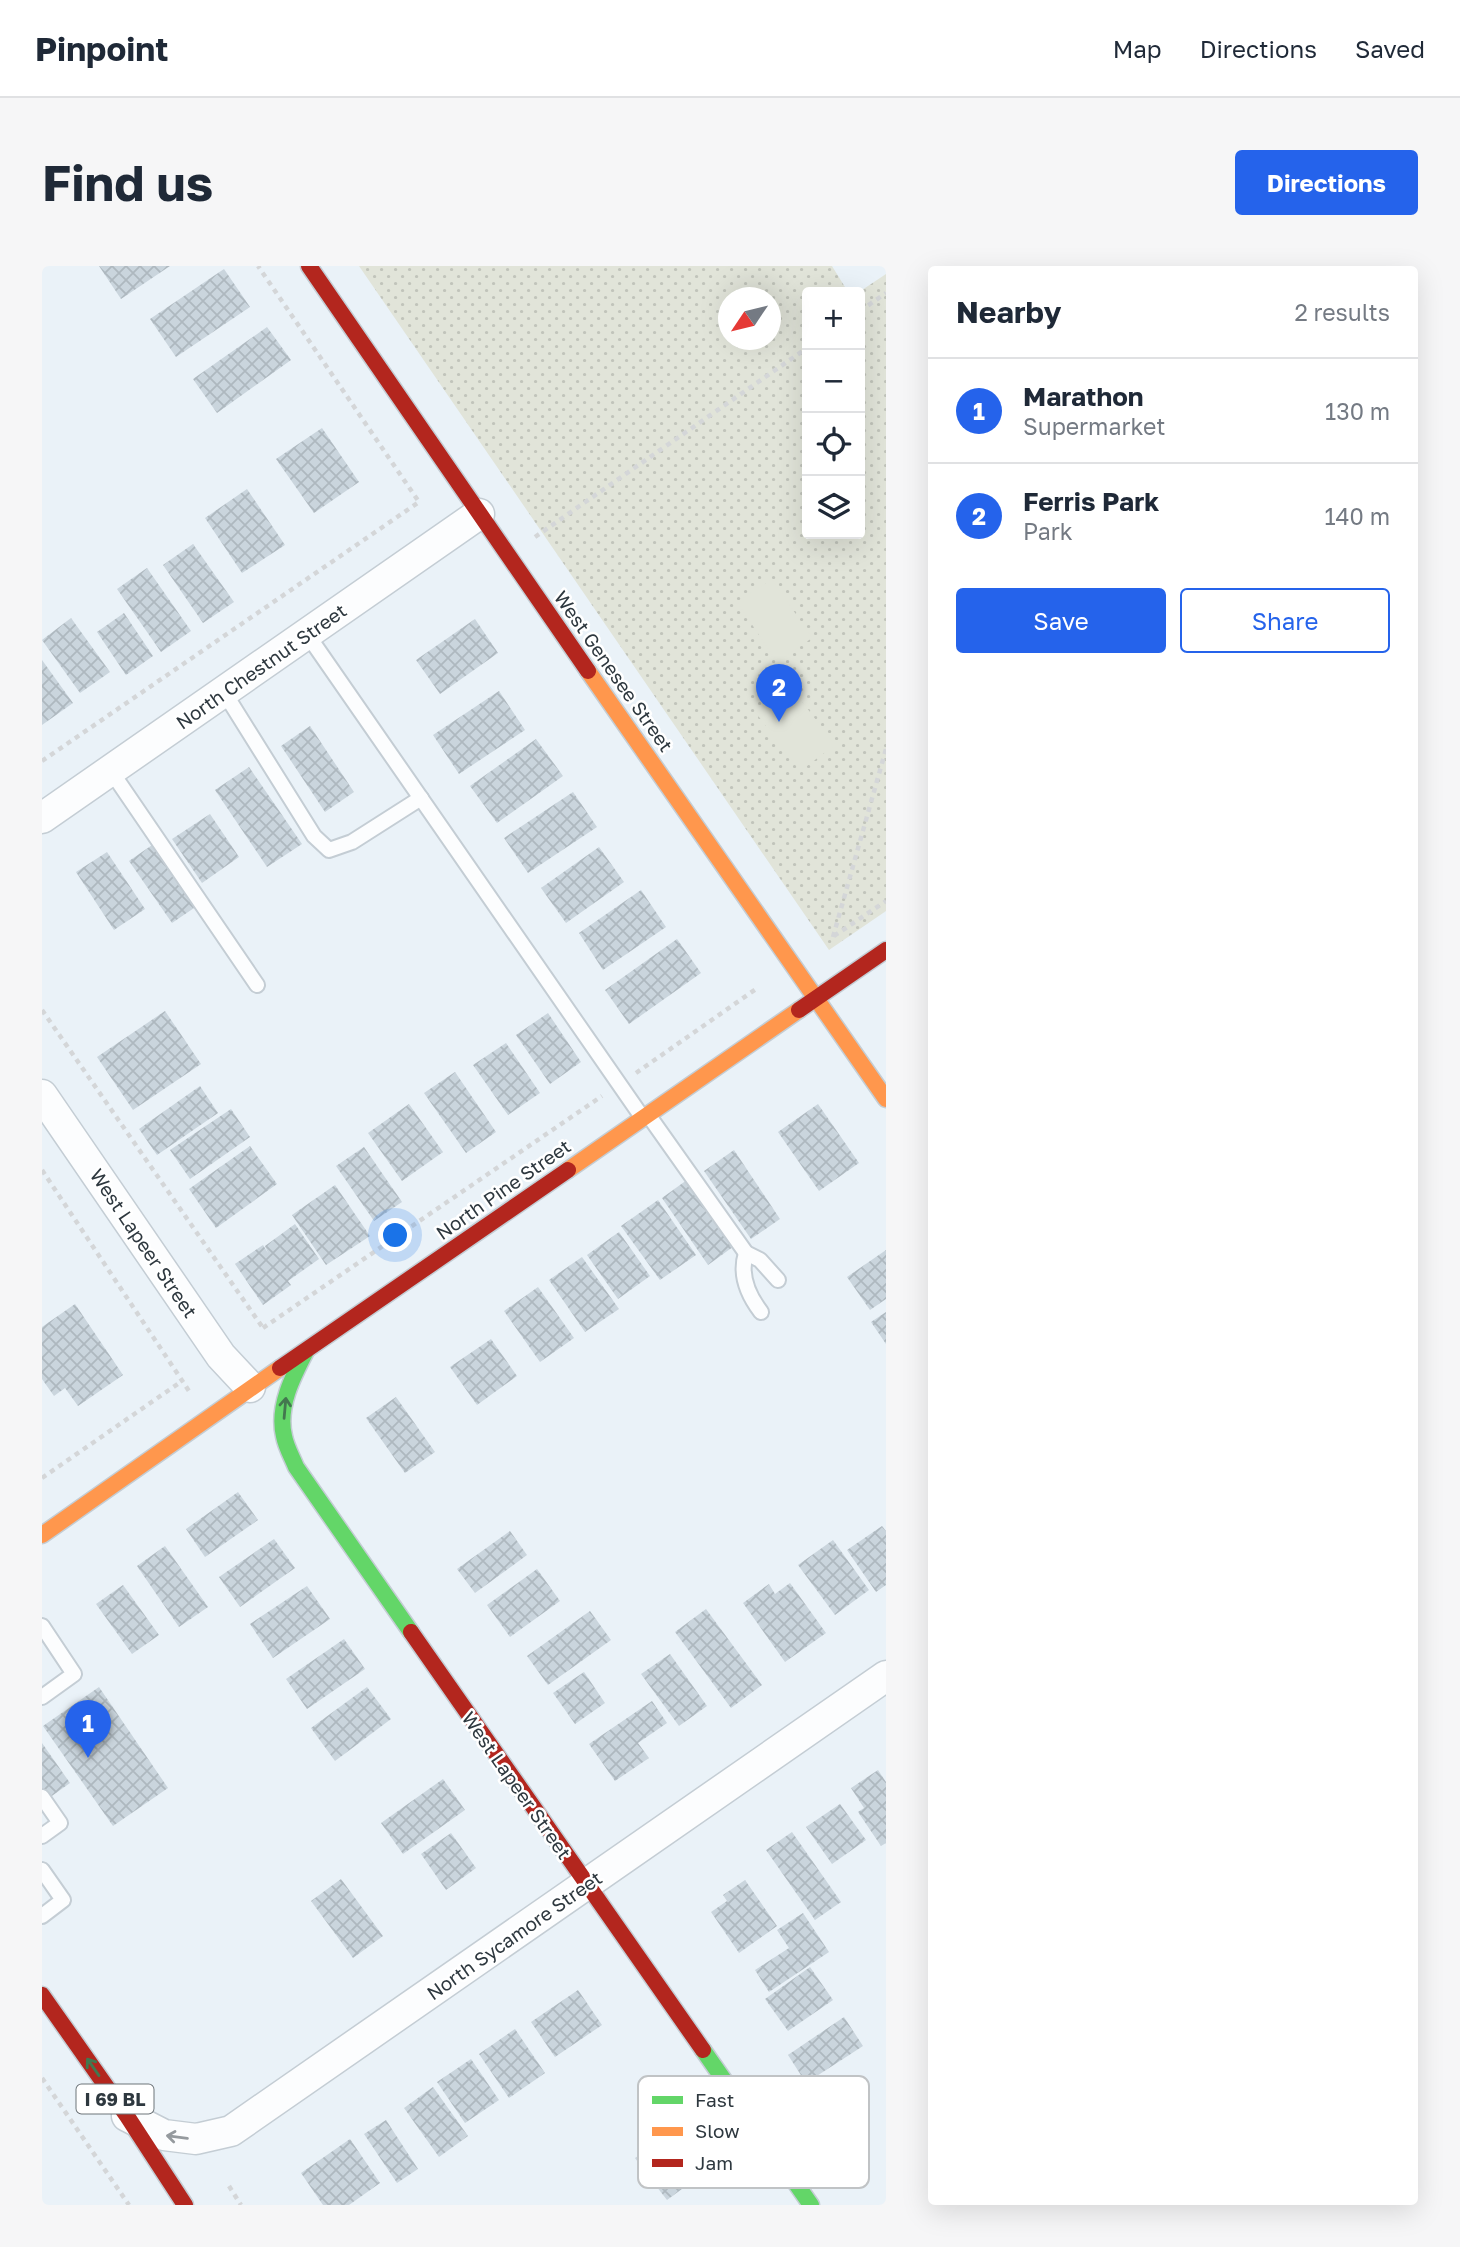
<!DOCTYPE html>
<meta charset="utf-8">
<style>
body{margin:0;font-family:"Golos Text",sans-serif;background:#f6f6f7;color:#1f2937}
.controls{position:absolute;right:21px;top:21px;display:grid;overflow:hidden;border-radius:7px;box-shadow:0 7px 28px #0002}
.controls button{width:63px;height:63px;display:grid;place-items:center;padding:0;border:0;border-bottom:2px solid #e0e1e3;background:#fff;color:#1f2937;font:35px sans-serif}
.compass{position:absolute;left:676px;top:21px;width:63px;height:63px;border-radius:50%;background:#fff;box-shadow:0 7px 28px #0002;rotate:235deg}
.you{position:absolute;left:354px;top:970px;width:24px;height:24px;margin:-18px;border:5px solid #fff;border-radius:50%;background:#1a73e8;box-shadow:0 0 0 10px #1a73e833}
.badge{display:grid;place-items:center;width:46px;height:46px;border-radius:50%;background:#2563eb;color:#fff;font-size:23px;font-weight:700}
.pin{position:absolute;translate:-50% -58px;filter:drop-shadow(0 2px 4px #0008)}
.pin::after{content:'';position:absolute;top:37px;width:24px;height:21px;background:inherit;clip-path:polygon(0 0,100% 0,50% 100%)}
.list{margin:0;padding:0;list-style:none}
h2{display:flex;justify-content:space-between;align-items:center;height:91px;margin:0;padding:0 28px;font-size:30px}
h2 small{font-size:23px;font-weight:400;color:#747a83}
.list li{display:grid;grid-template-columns:46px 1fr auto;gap:21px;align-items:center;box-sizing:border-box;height:105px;padding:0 28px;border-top:2px solid #e0e1e3}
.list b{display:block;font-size:26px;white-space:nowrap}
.list p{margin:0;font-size:23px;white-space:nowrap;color:#747a83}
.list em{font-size:23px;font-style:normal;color:#747a83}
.actions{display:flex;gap:14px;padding:21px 28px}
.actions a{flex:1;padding:16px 0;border:2px solid #2563eb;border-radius:7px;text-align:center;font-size:24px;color:#2563eb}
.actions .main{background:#2563eb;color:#fff}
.icon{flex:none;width:38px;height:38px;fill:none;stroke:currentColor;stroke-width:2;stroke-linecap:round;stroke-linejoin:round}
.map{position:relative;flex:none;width:844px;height:1939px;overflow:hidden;border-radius:7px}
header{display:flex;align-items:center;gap:42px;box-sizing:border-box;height:98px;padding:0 35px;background:#fff;border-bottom:2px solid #e0e1e3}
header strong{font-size:33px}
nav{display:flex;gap:38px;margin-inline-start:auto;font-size:24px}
.intro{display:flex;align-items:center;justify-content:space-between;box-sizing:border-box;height:168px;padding:0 42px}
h1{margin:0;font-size:49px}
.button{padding:18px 32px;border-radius:7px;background:#2563eb;color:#fff;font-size:24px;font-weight:700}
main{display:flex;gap:42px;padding:0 42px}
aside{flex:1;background:#fff;border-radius:7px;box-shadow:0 7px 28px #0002}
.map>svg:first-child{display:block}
</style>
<header>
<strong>Pinpoint</strong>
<nav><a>Map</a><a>Directions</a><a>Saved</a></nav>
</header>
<div class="intro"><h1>Find us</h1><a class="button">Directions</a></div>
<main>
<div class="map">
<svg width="844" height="1939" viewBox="0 0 844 1939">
<defs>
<pattern id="grass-dots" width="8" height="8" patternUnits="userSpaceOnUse" patternTransform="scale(1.75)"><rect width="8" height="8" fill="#e1e4d9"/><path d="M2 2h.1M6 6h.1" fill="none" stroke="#c1c4bb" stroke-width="1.8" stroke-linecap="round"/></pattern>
<pattern id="building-cross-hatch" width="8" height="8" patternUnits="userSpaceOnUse" patternTransform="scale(1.75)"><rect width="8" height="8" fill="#cad5dd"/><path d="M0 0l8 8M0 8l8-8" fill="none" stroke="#aeb8bf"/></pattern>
</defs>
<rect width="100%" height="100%" fill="#eaf2f8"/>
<!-- grass -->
<path fill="url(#grass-dots)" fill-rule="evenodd" d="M317,0H790L806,26H765V268H818L817,26L844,8V645L787,684ZM687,32H729V74H687Z"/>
<!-- garden -->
<g fill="#e1e4d9">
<polygon points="730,313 770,372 735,396 695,336"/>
<polygon points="749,421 793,479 758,505 714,447"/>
</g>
<!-- building -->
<g fill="url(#building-cross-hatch)">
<polygon points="57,0 128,0 79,33"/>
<polygon points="182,3 208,41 134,91 108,53"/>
<polygon points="225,61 249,94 175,147 151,113"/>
<polygon points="280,162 317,216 272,247 234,193"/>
<polygon points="205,223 243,279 200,307 163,252"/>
<polygon points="151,278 192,336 161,357 121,299"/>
<polygon points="105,302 149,365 119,386 75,323"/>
<polygon points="82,347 111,390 84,409 55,366"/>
<polygon points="29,352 68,406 38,427 0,374"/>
<polygon points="433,353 456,387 398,428 374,394"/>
<polygon points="0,394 31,437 0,459"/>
<polygon points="457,425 483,464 417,508 391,469"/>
<polygon points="268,460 312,526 283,546 239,480"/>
<polygon points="494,473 521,510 455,557 428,520"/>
<polygon points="207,501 260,578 225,601 173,524"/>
<polygon points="531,526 555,561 486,607 462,572"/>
<polygon points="168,548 197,591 160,617 130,573"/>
<polygon points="113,577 155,640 130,657 87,595"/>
<polygon points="557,581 582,616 524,657 499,622"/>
<polygon points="65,586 103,643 72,664 34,606"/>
<polygon points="599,624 624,661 561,704 537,667"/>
<polygon points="635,673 659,707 587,758 563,724"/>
<polygon points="123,745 159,798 91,844 55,791"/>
<polygon points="506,747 539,796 508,818 474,769"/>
<polygon points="464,777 498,827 466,849 431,799"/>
<polygon points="413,806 454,866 424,887 382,827"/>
<polygon points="158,820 176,847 115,889 97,863"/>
<polygon points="367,838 401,886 360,915 326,867"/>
<polygon points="776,838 817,897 777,925 736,866"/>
<polygon points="189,843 208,871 148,913 128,884"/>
<polygon points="208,880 235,918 174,962 147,923"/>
<polygon points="322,881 360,936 332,955 294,900"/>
<polygon points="692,884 738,953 709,973 662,905"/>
<polygon points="649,911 695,978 666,999 620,932"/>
<polygon points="293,919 328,970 284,999 250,949"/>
<polygon points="616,934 654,989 618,1014 579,960"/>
<polygon points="253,958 277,993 246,1015 249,1019 221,1039 193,998 221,979 226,987 223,980"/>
<polygon points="577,966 608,1010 576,1033 545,989"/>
<polygon points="844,984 844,1033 828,1044 805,1011"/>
<polygon points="540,991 577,1043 543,1066 507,1014"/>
<polygon points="496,1021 532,1072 498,1096 462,1045"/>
<polygon points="33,1038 81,1109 36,1140 23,1122 12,1130 0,1113 0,1061"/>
<polygon points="844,1046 844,1078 829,1056"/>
<polygon points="449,1073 475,1110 435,1139 408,1101"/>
<polygon points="354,1131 393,1186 363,1207 324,1152"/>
<polygon points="196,1226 216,1254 163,1291 144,1263"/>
<polygon points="840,1260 844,1265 844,1319 834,1326 805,1284"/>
<polygon points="468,1265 485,1289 433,1327 415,1303"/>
<polygon points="232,1273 253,1302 198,1341 177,1311"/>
<polygon points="791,1274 827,1324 793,1349 756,1299"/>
<polygon points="123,1280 166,1341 137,1361 95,1300"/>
<polygon points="495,1303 518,1335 468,1371 445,1339"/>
<polygon points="748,1317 784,1367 743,1396 701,1337 727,1318 733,1328"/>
<polygon points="81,1319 117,1369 90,1388 54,1338"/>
<polygon points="265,1320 288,1353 231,1392 208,1358"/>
<polygon points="664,1343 720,1419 689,1442 633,1366"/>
<polygon points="548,1345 569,1374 506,1419 485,1390"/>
<polygon points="302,1373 323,1403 265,1443 244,1413"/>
<polygon points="628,1388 665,1440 637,1460 599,1408"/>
<polygon points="542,1406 563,1437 533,1458 511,1427"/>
<polygon points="57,1421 126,1522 71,1560 1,1460"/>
<polygon points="325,1421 349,1453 293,1495 269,1462"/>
<polygon points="610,1435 625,1457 596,1477 607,1492 573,1515 547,1478"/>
<polygon points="0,1477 28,1517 0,1537"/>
<polygon points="836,1504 844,1516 844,1577 839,1580 816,1546 822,1542 809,1522"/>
<polygon points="401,1513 423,1544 361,1588 339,1557"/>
<polygon points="798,1538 824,1574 790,1598 764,1561"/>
<polygon points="750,1566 799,1636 773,1654 724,1584"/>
<polygon points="409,1567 434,1602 404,1624 379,1588"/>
<polygon points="299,1613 341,1670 311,1692 269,1635"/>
<polygon points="703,1614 735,1660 697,1687 669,1646 685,1635 681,1629"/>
<polygon points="761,1647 787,1686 727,1726 713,1704 747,1682 735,1664"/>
<polygon points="768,1701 791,1734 746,1765 723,1733"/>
<polygon points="536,1724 560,1759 513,1791 489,1756"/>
<polygon points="802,1751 821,1780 764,1817 746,1789"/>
<polygon points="473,1763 503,1807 467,1832 437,1788"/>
<polygon points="429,1793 457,1834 423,1857 395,1816"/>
<polygon points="391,1821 426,1870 397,1891 362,1842"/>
<polygon points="344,1854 376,1903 355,1917 322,1868"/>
<polygon points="633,1865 645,1882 605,1909 593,1892"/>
<polygon points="308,1873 338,1917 307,1939 281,1939 259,1907"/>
<polygon points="648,1888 663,1906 625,1934 611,1916"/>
</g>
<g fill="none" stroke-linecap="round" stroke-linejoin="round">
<defs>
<g id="lane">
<polyline points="265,368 600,851"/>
<polyline points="182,426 272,570 287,584 310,576 379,532"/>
<polyline points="69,505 215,719"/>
<polyline points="607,850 704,987 718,994 736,1014"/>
<path d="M704,987C697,1009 706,1029 719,1046"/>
<polyline points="0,1360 32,1408 0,1431"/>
<polyline points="0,1531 18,1557 0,1570"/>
<polyline points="0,1604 21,1634 0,1650"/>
</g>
<g id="street">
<polyline points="0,552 437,248"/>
<polyline points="0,829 179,1090 208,1121"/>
<polyline points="85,1850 122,1869 154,1873 189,1865 844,1410"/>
</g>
<g id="fast">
<path d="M264,1085C251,1110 235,1141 242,1170C244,1181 250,1191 254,1201L369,1366"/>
<polyline points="661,1784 769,1939"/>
</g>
<g id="slow">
<polyline points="546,405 844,833"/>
<polyline points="526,904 757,744"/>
<polyline points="0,1269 238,1102"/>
</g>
<g id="jam">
<polyline points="267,0 546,405"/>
<polyline points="757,744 844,684"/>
<polyline points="238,1102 526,904"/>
<polyline points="369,1366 661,1784"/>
<polyline points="0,1729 85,1850 143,1939"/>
</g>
</defs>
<!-- lane casing -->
<use href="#lane" stroke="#c4cdd4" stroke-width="18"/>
<!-- street casing -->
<use href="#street" stroke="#c4cdd4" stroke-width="33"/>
<!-- fast casing -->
<use href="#fast" stroke="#c4cdd4" stroke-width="19"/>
<!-- slow casing -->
<use href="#slow" stroke="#c4cdd4" stroke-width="19"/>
<!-- jam casing -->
<use href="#jam" stroke="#c4cdd4" stroke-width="19"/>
<!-- path -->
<g stroke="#d4d6d8" stroke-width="4.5" stroke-dasharray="5 5" stroke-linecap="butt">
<polyline points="818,45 844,27"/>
<polyline points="493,271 765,82"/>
<polyline points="0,495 377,236 216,0"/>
<polyline points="792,670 844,635"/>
<polyline points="791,671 844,483"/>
<polyline points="0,744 221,1062"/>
<polyline points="594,807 714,723"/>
<polyline points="0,904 147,1125"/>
<polyline points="221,1062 560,830"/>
<polyline points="0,1212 140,1115"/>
<polyline points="0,1812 87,1939"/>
<polyline points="187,1920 199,1939"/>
</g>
<!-- lane -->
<use href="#lane" stroke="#fcfdfe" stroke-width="14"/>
<!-- street -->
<use href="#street" stroke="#fcfdfe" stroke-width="30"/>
<!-- fast -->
<use href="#fast" stroke="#63d668" stroke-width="16"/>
<!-- slow -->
<use href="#slow" stroke="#ff974d" stroke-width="16"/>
<!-- jam -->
<use href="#jam" stroke="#b3261e" stroke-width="16"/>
</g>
<!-- one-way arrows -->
<defs><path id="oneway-shaft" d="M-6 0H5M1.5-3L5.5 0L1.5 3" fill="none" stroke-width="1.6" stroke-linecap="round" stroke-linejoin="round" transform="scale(1.75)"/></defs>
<g stroke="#43774f">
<use href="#oneway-shaft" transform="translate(243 1142) rotate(-85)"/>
<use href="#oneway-shaft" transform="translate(51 1801) rotate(-125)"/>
</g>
<use stroke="#959a9e" href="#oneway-shaft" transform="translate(135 1871) rotate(-173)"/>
<g text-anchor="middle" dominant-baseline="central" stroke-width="5" stroke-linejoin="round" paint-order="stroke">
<!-- shield labels -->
<rect fill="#fff" stroke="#6d7479" stroke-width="2" x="34.5" y="1818.5" width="77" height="29" rx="5"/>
<g font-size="18" font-weight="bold" fill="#2e383f">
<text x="73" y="1833">I 69 BL</text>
</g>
<!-- street labels -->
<g font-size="19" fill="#2e383f" stroke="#fff">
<text transform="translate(219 400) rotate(-35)">North Chestnut Street</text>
<text transform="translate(572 405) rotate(55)">West Genesee Street</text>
<text transform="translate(461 923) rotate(-35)">North Pine Street</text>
<text transform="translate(102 977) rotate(56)">West Lapeer Street</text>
<text transform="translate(475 1519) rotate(55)">West Lapeer Street</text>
<text transform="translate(472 1669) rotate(-35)">North Sycamore Street</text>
</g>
</g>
<!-- legend -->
<rect x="596" y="1810" width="231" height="112" rx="10" fill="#fff" stroke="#c0c3c5" stroke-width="2"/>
<rect x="610" y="1830" width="31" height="8" fill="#63d668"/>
<rect x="610" y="1861" width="31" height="9" fill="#ff974d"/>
<rect x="610" y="1893" width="31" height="8" fill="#b3261e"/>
<g font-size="19" fill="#2e383f">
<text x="653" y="1841">Fast</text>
<text x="653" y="1872">Slow</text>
<text x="653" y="1904">Jam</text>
</g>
</svg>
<div class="controls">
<button>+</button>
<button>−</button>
<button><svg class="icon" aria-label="locate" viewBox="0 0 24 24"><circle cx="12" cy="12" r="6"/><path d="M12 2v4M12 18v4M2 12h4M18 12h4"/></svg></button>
<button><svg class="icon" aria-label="layers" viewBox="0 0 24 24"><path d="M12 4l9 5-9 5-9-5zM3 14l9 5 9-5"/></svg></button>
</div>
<svg class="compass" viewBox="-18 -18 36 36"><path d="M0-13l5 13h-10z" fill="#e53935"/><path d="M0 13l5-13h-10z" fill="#747a83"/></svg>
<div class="you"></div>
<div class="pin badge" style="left:46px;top:1492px">1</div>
<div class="pin badge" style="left:737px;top:456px">2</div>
</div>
<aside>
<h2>Nearby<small>2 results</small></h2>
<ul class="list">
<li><span class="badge">1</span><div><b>Marathon</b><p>Supermarket</p></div><em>130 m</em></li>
<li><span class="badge">2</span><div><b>Ferris Park</b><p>Park</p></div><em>140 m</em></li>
</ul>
<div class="actions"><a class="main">Save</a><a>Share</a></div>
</aside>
</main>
